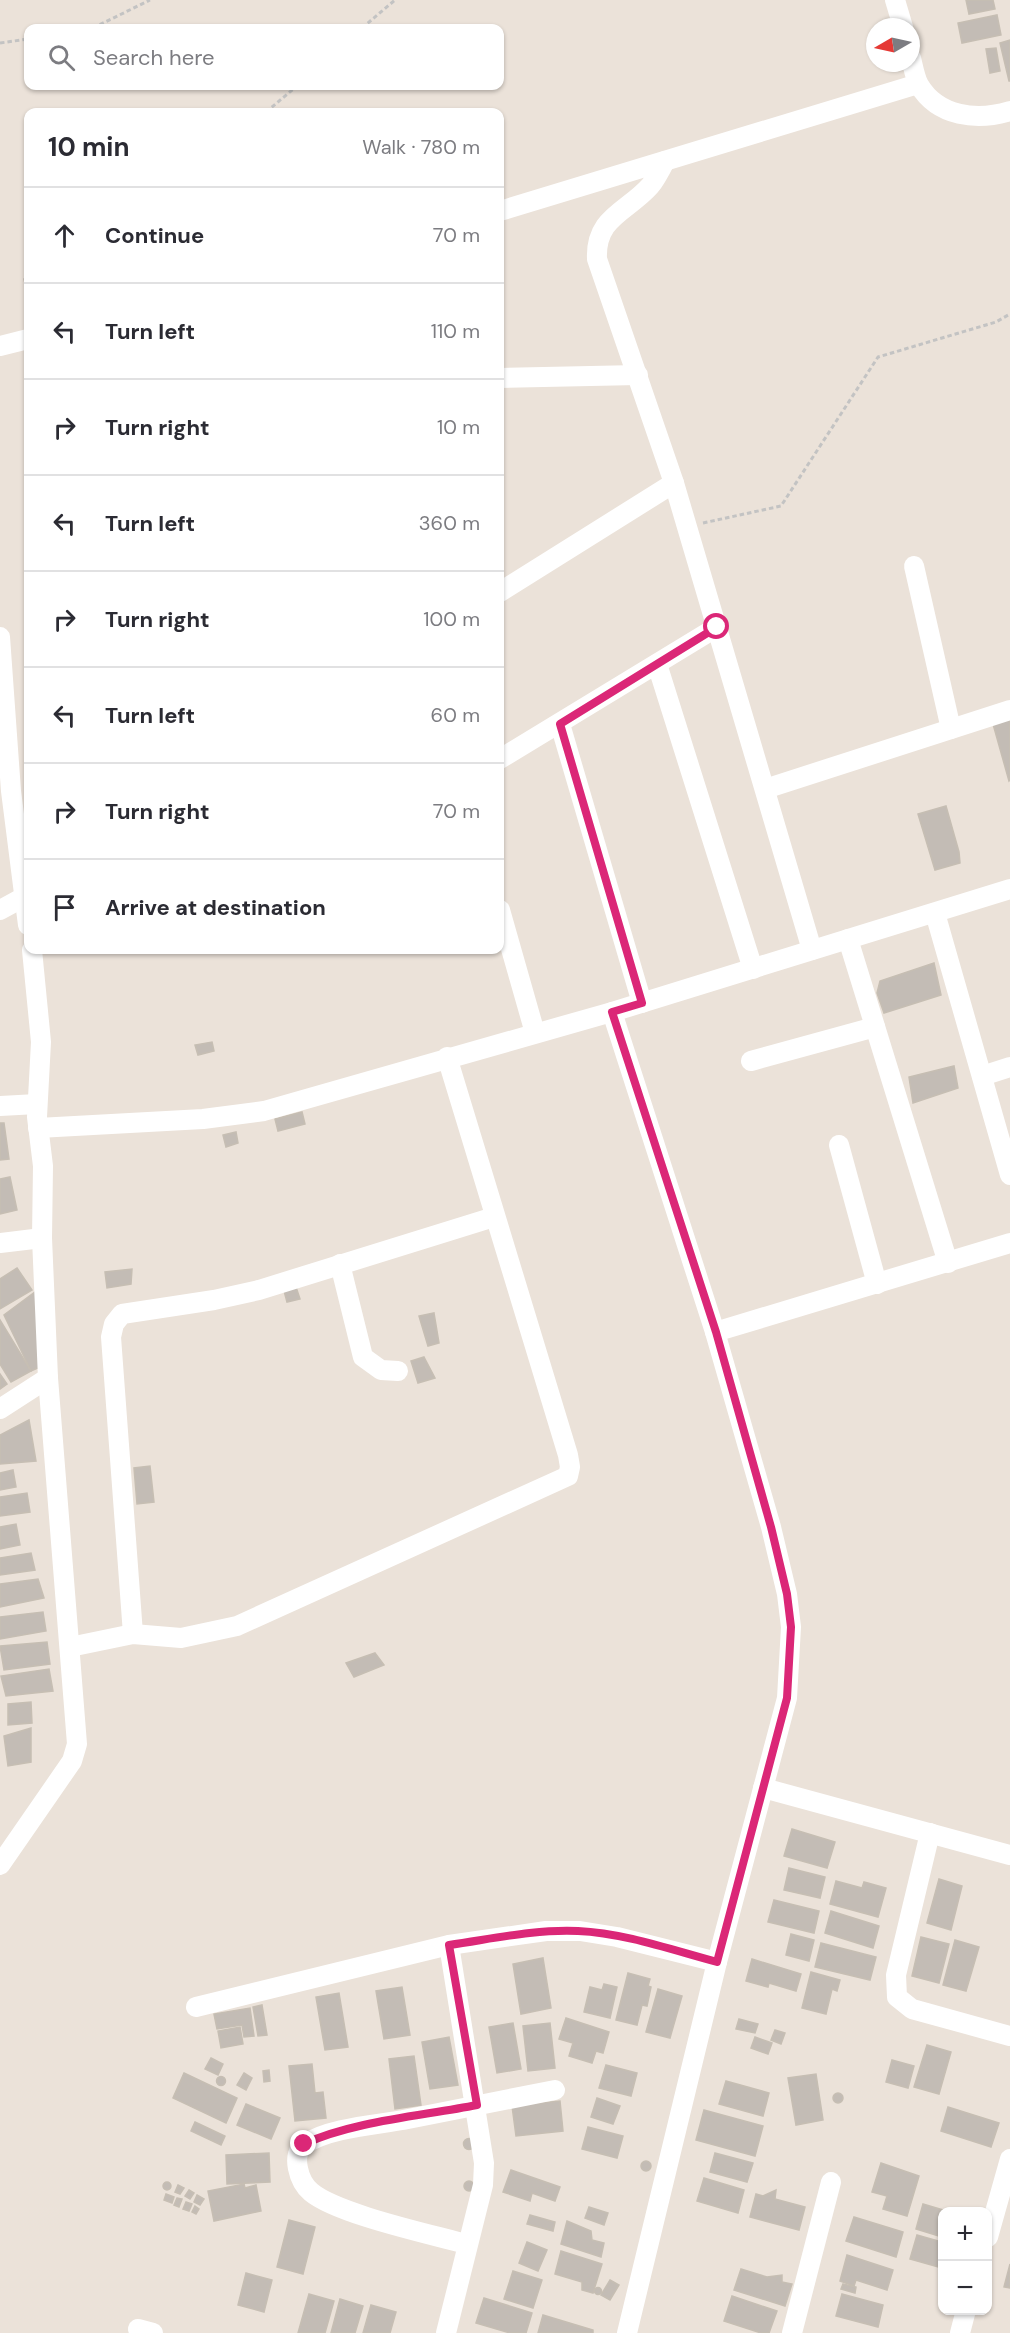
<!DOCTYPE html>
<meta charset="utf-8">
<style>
body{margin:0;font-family:"DM Sans",sans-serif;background:#f7f7f7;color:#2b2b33}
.controls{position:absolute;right:18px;bottom:18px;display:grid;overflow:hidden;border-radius:12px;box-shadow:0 2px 4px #0004}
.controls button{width:54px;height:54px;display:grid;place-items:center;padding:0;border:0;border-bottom:2px solid #e1e1e2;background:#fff;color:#2b2b33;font:30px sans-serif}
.compass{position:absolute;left:866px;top:18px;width:54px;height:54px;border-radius:50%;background:#fff;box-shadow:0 2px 4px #0004;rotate:261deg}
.stop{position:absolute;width:18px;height:18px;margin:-14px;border:4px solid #db2777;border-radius:50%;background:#fff}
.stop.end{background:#db2777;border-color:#fff;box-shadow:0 2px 6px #0008}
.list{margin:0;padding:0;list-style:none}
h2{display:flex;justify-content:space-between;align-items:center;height:78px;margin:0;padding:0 24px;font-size:26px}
h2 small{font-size:20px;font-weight:400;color:#7c7c81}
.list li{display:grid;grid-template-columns:39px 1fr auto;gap:18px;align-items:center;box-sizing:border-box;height:96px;padding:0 24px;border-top:2px solid #e1e1e2}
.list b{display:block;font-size:22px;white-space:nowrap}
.list em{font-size:20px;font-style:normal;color:#7c7c81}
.icon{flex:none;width:33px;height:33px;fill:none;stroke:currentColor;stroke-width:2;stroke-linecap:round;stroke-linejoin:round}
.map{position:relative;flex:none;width:1010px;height:2333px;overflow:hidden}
.search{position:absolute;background:#fff;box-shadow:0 2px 4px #0004;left:24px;top:24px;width:480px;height:66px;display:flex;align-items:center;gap:15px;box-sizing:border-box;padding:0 21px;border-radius:12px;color:#7c7c81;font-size:22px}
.panel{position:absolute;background:#fff;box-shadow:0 2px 4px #0004;left:24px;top:108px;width:480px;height:846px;border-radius:12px}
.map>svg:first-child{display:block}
</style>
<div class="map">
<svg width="1010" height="2333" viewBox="0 0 1010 2333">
<rect width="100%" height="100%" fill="#ebe2d9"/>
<!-- building -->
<g fill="#c3bcb5" stroke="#c6beb3" stroke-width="1.5">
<polygon points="966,0 993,0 995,9 969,14"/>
<polygon points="997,15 1001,35 962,43 958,23"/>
<polygon points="1010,40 1010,81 1009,81 1000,43"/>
<polygon points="996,48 1000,71 990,73 986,49"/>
<polygon points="28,278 28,296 24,279"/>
<polygon points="1010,720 1010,780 1009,781 993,724"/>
<polygon points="946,806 959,852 960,863 935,870 918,814"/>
<polygon points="934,963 941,995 884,1013 877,993 880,981"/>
<polygon points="212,1042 214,1051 198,1055 195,1045"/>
<polygon points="954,1066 958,1088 913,1103 909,1077"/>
<polygon points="302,1112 305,1124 278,1131 275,1119"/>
<polygon points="0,1123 4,1123 9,1159 0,1160"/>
<polygon points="236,1132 238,1143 226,1147 223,1135"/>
<polygon points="10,1177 17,1210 0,1214 0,1179"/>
<polygon points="17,1268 32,1290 0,1309 0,1279"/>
<polygon points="132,1269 131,1284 107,1288 105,1272"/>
<polygon points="295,1284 300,1299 287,1302 283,1287"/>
<polygon points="39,1289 40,1367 31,1371 4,1315"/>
<polygon points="434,1313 439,1343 428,1346 419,1316"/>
<polygon points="0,1320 31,1371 11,1382 0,1364"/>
<polygon points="424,1357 435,1378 418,1383 411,1361"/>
<polygon points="0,1374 7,1384 0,1389"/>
<polygon points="29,1420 36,1461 0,1464 0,1435"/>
<polygon points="150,1466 154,1502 137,1504 134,1468"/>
<polygon points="13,1470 16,1487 0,1490 0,1473"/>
<polygon points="27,1493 30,1512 0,1516 0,1497"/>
<polygon points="16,1524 20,1545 0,1549 0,1527"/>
<polygon points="31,1553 35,1570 0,1575 0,1558"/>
<polygon points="38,1579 44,1598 0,1607 0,1584"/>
<polygon points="43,1612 46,1631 0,1639 0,1617"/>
<polygon points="47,1642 50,1664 4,1670 0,1646"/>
<polygon points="375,1653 384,1665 354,1677 346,1663"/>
<polygon points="49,1669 53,1691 6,1696 1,1676"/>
<polygon points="31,1702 32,1723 8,1725 8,1704"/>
<polygon points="31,1728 31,1762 8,1766 4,1736"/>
<polygon points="792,1829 835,1842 827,1868 784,1856"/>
<polygon points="789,1868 825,1877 820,1898 784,1890"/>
<polygon points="939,1879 962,1886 951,1930 927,1923"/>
<polygon points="836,1881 862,1888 864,1882 886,1888 878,1917 830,1904"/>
<polygon points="774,1900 819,1911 814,1933 768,1922"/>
<polygon points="831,1911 879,1926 873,1948 825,1933"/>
<polygon points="791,1934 814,1940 809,1961 786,1955"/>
<polygon points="921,1937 949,1944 939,1983 912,1976"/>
<polygon points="955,1940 979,1947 966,1991 943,1985"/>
<polygon points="821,1943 876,1957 870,1980 815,1967"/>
<polygon points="543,1958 551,2008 521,2014 513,1964"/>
<polygon points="752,1959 801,1974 796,1991 769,1983 768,1987 746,1981"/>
<polygon points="811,1972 840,1980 837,1991 832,1989 826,2014 802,2008"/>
<polygon points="628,1973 650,1979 648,1986 651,1987 647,2006 642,2005 637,2025 616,2020"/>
<polygon points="604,1984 617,1987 610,2018 584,2012 590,1987 602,1990"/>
<polygon points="402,1987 410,2035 384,2039 376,1991"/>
<polygon points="658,1989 682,1996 670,2038 646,2032"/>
<polygon points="339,1993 348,2047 325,2050 316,1997"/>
<polygon points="262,2005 267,2035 258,2036 253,2007"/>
<polygon points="250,2008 254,2036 244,2037 242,2025 217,2029 214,2014"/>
<polygon points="566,2018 609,2032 603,2053 596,2051 592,2063 569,2056 573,2043 559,2039"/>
<polygon points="739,2019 758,2024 755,2033 736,2029"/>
<polygon points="513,2023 521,2069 497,2073 489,2027"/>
<polygon points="550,2023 555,2068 528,2071 523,2026"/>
<polygon points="240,2027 243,2044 221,2048 218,2031"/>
<polygon points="775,2030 785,2033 781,2044 771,2040"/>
<polygon points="449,2037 458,2085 430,2089 422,2042"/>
<polygon points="755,2037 772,2043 768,2054 751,2048"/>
<polygon points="927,2045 951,2052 939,2094 914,2087"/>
<polygon points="414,2056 421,2105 395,2109 389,2059"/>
<polygon points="211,2058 223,2064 218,2075 205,2069"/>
<polygon points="892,2060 914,2066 908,2088 886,2082"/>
<polygon points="312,2064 315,2093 323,2092 326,2118 295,2121 289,2066"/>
<polygon points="606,2065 637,2073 631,2096 599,2088"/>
<polygon points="269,2070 270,2081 264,2082 263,2071"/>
<polygon points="184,2073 237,2098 226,2123 173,2098"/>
<polygon points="244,2073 252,2078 246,2090 237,2085"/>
<polygon points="816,2074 823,2120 796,2125 788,2078"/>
<circle cx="221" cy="2081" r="4.5"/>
<polygon points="726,2081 769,2093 763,2116 719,2104"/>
<circle cx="838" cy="2098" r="5"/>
<polygon points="597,2098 620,2106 613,2124 591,2117"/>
<polygon points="560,2101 563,2131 516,2136 512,2106"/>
<polygon points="246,2104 280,2118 271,2139 237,2125"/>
<polygon points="948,2107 999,2123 991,2147 941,2131"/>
<polygon points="704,2110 763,2126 755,2156 696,2140"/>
<polygon points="195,2122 225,2136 221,2145 191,2131"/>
<polygon points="588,2127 623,2136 617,2158 582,2149"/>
<circle cx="469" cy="2144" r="5.5"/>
<polygon points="269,2153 270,2182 227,2184 226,2155"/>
<polygon points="715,2153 753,2163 747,2182 710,2172"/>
<circle cx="646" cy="2166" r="5"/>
<polygon points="881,2163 919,2176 907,2216 883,2209 887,2196 872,2192"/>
<polygon points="511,2170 560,2187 555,2201 532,2193 530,2201 503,2192"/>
<polygon points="704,2178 744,2190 738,2213 697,2201"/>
<circle cx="469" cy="2186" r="5"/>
<circle cx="167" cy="2186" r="4"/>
<polygon points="244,2184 245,2188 256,2185 261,2211 214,2221 208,2191"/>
<polygon points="178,2185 184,2188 180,2194 175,2192"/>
<polygon points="189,2190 194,2193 190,2199 185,2196"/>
<polygon points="776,2190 775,2199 805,2207 799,2230 750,2217 756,2194 763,2196"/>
<polygon points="166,2194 174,2197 172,2203 164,2200"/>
<polygon points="197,2195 204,2199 200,2205 194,2202"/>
<polygon points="177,2198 182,2199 179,2207 174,2205"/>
<polygon points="186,2202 192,2204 189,2211 183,2209"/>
<polygon points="923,2204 950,2212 942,2212 942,2237 916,2229"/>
<polygon points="195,2206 199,2209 196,2214 192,2212"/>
<polygon points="589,2207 608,2213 604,2225 585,2218"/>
<polygon points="530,2215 555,2222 553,2231 527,2224"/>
<polygon points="854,2217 903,2232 896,2257 846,2241"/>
<polygon points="289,2220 315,2227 303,2274 277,2267"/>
<polygon points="567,2221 591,2231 592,2240 604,2243 601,2257 561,2244"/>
<polygon points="917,2235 942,2242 942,2268 910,2259"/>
<polygon points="527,2242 547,2250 538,2271 519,2263"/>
<polygon points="561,2251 602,2264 593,2293 582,2290 582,2282 555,2274"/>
<polygon points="847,2255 893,2270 887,2290 856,2280 854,2286 840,2281"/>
<polygon points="1010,2264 1010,2288 1004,2287"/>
<polygon points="741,2269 767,2277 782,2275 782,2282 792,2284 785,2306 734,2290"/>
<polygon points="513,2271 542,2280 533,2308 504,2299"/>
<polygon points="246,2273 272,2280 264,2312 238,2305"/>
<polygon points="610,2280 619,2285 610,2300 601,2295"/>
<polygon points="843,2284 856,2287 855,2293 841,2289"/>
<circle cx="598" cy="2291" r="3.5"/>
<polygon points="309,2294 334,2301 325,2333 298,2333"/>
<polygon points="842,2294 883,2305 878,2327 836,2316"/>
<polygon points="732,2296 777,2311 769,2333 761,2333 724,2321"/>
<polygon points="484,2298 532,2313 526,2333 510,2333 476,2323"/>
<polygon points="340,2299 363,2306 355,2333 331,2333"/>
<polygon points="371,2305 396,2312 390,2333 363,2333"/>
<polygon points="543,2315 593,2330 593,2333 538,2333"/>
</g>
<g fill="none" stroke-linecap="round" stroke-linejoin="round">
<!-- path -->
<g stroke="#c3c3c3" stroke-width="3" stroke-dasharray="4.5 3" stroke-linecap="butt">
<polyline points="93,28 150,0"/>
<polyline points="362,28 395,0"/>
<polyline points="0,43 28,39"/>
<polyline points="266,112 297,86"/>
<polyline points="703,523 781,506 878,357 996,322 1010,314"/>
</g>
<!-- street -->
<g stroke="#fff" stroke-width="20">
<polyline points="895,0 903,27"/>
<path d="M911,58C913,66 915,78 919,85C938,117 977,121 1010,111"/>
<path d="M665,161C661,169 656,179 650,186C627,212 595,217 597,259L674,483L812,950"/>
<polyline points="500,211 918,84"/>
<polyline points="0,346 28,339"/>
<polyline points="500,378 638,375"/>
<polyline points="914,566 951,729"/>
<polyline points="500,592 674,483"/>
<polyline points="0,637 11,791 28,925"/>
<polyline points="657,664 753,969"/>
<polyline points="560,724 642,1003"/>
<polyline points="500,759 717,627"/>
<polyline points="765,789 1010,710"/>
<polyline points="0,910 24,897"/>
<polyline points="500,910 535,1033"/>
<polyline points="935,913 1010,1175"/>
<polyline points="848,939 948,1263"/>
<polyline points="612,1012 715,1332 771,1527 787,1594 791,1627 787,1698 717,1962 627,2333"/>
<polyline points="751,1061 875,1027"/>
<polyline points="982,1076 1010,1067"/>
<polyline points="0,1106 37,1104"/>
<polyline points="38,1128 203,1119 264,1111 612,1012 1010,889"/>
<polyline points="839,1145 877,1284"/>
<polyline points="0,1243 42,1238"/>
<polyline points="340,1264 363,1357 381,1370 398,1371"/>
<polyline points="715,1332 1010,1243"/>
<polyline points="0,1409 48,1378"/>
<polyline points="133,1634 111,1337 114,1324 122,1314 214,1300 259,1290 494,1217"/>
<polyline points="70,1647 133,1634 181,1638 237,1626 568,1476 570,1467 568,1455 447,1057"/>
<polyline points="763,1788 1010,1855"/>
<polyline points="930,1833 896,1975 897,1997 912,2009 1010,2036"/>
<polyline points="0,1865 72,1761 77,1744 48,1378 42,1238 43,1166 37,1117 41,1042 32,950"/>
<polyline points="196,2007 449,1945 546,1931 580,1931 617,1937 717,1962"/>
<polyline points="988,2237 1010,2159"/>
<path d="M466,2244C430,2234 337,2214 311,2192C299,2182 290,2154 305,2144C329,2128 374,2125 403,2120C454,2110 504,2100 555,2090"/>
<polyline points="138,2329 153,2333"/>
<polyline points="446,2333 483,2185 484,2163 449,1945"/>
<polyline points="792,2333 831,2182"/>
<polyline points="960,2333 966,2310"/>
</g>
</g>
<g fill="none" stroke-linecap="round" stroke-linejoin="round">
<!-- route -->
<path stroke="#db2777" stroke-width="8" d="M304,2144C354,2121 422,2116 477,2105L449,1945C492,1939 535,1929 578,1931C624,1933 672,1950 717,1962L787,1698L791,1627L787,1594L771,1527L716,1332L612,1012L642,1003L560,724L717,627"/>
</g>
</svg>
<div class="controls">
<button>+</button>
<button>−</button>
</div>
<svg class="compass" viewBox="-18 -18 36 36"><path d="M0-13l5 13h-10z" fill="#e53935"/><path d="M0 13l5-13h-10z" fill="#7c7c81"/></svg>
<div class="stop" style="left:717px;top:627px"></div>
<div class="stop end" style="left:304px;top:2144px"></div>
<div class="search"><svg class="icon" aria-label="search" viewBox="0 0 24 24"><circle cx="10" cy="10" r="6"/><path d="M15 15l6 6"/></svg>Search here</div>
<section class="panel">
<h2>10 min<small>Walk · 780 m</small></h2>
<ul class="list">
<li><svg class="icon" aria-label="ahead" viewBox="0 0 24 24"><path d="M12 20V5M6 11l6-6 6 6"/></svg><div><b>Continue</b></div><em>70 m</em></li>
<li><svg class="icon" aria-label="left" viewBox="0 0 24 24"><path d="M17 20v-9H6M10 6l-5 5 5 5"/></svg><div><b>Turn left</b></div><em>110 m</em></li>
<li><svg class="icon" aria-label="right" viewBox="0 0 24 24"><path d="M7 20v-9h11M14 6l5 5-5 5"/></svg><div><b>Turn right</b></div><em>10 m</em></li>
<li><svg class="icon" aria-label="left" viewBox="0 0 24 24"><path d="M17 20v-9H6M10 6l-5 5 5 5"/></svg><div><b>Turn left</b></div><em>360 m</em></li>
<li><svg class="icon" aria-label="right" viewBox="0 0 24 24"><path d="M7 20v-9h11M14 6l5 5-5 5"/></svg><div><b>Turn right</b></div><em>100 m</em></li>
<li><svg class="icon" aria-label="left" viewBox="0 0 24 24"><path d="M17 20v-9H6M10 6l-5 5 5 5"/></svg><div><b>Turn left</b></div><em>60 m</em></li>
<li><svg class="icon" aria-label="right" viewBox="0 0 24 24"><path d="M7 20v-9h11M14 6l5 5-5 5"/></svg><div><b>Turn right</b></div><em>70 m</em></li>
<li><svg class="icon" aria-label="arrive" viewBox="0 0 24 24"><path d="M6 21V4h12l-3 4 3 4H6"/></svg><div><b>Arrive at destination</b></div></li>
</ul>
</section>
</div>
